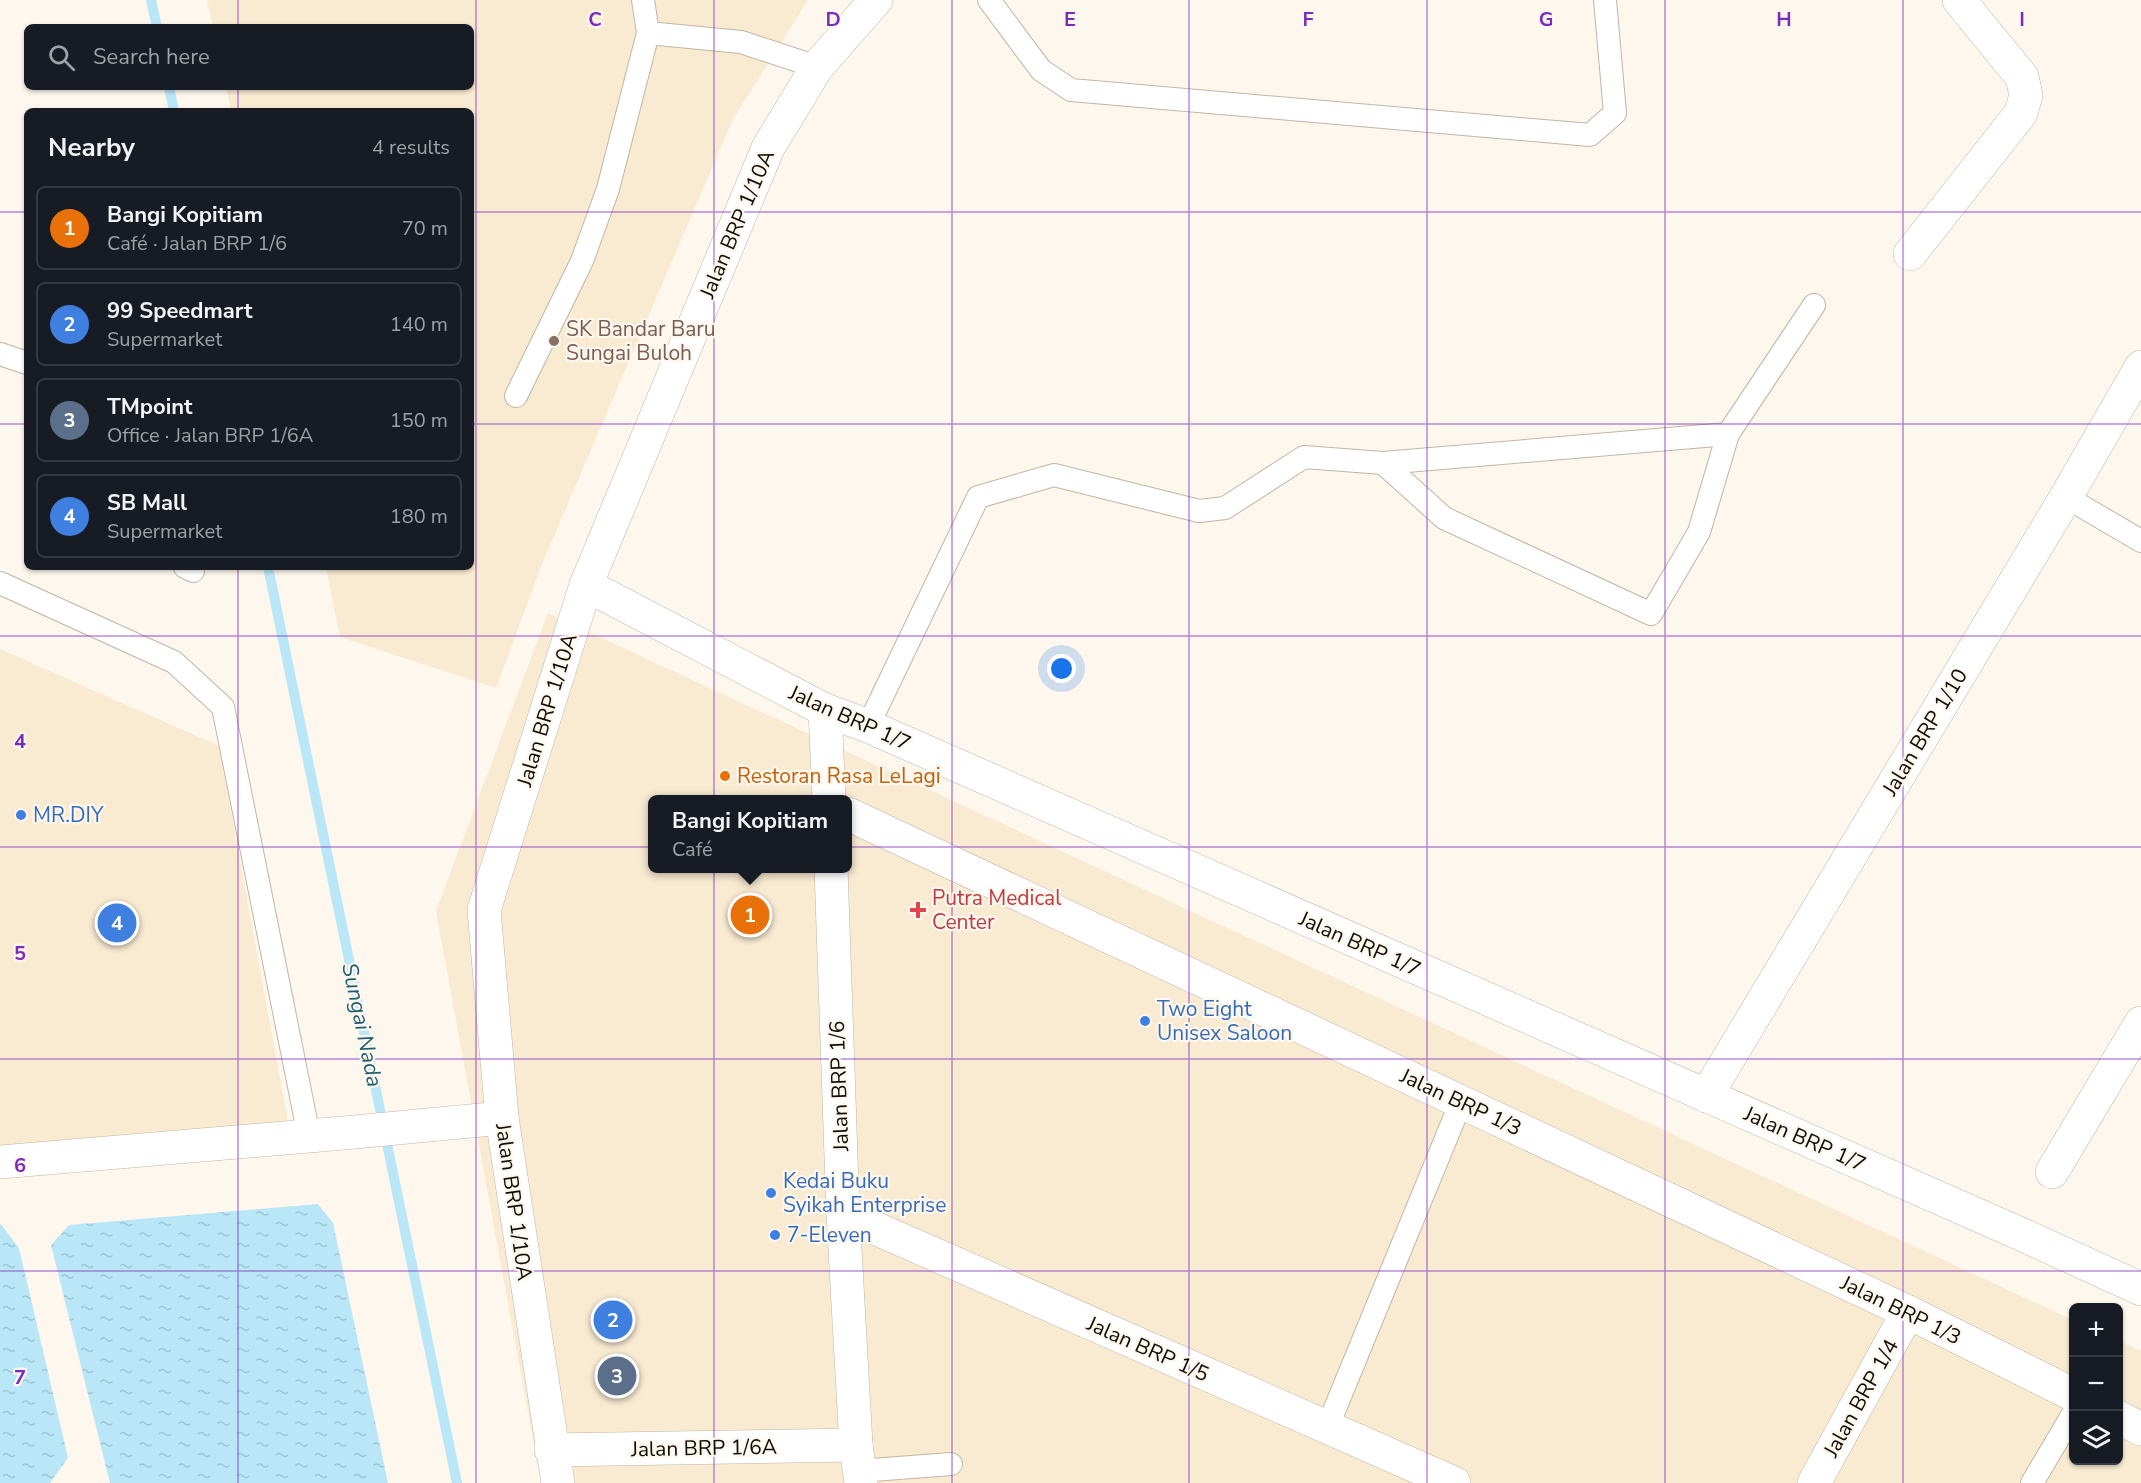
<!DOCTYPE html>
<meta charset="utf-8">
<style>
body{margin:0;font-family:"Nunito Sans",sans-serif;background:#242831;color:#f1f3f6}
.controls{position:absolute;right:18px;bottom:18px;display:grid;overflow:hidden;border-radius:9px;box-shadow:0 2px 4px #0004}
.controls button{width:54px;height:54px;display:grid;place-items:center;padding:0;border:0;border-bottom:2px solid #363941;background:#171b24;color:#f1f3f6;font:30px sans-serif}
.you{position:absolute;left:1062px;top:669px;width:21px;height:21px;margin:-15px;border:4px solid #fff;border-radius:50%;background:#1a73e8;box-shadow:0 0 0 9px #1a73e833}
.badge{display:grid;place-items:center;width:39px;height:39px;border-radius:50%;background:#d395b1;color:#fff;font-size:20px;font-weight:700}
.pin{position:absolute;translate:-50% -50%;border:3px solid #fff;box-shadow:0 2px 6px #0006}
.popup{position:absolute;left:648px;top:795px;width:204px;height:78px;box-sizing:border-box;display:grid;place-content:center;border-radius:9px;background:#171b24;filter:drop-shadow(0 2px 4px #0005);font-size:20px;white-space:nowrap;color:#9ea1a6}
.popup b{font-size:22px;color:#f1f3f6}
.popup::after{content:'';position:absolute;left:50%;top:100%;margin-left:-12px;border:12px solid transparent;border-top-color:#171b24}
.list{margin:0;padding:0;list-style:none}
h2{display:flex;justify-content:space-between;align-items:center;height:78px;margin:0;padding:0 24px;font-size:26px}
h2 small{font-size:20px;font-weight:400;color:#9ea1a6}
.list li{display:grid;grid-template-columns:39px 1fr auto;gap:18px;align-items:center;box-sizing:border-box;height:84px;margin:0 12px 12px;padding:0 12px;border:2px solid #363941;border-radius:9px}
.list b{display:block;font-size:22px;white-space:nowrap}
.list p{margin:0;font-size:20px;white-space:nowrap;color:#9ea1a6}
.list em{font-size:20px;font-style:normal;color:#9ea1a6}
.icon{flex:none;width:33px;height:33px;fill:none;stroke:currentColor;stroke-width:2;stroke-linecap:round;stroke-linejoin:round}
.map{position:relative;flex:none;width:2141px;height:1483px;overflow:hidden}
.search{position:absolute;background:#171b24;box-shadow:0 2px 4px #0004;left:24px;top:24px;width:450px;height:66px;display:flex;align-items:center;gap:15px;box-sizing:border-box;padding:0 21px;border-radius:9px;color:#9ea1a6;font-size:22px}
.panel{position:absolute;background:#171b24;box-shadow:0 2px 4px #0004;left:24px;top:108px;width:450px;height:462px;border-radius:9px}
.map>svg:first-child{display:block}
</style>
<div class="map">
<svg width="2141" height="1483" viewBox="0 0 2141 1483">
<defs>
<pattern id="water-ripples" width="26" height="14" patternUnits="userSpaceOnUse" patternTransform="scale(1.5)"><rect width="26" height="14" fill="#b9e7f8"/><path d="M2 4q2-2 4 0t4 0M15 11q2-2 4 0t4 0" fill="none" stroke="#9ec5d3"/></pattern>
</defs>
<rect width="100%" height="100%" fill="#fdf7ed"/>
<!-- built -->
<g fill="#f9ead2" fill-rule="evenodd">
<polygon points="207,0 808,0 733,119 542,564 496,688 340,637 326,567 471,567 471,111 231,111 226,87 471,87 471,27 213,27"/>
<path d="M548,613L2073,1320L2074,1460H2118L2119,1341L2141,1351V1483H541L436,911ZM652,800H848V868H652Z"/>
<polygon points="0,649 219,746 288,1122 0,1146"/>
</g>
<!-- water -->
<g fill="url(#water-ripples)">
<polygon points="318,1204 333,1223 388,1483 110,1483 51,1245 69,1225"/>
<polygon points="0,1223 19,1248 68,1458 50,1483 0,1483"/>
</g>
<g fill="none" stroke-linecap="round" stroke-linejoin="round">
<!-- stream -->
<g stroke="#b9e7f8" stroke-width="10">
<polyline points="151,0 157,27"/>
<polyline points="169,87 174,111"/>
<polyline points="268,567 457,1483"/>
</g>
<defs>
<g id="lane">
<polyline points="989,0 1041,70 1071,90 1590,135 1615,113 1605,0"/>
<polyline points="648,33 741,42 817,67"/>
<polyline points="0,354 27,363"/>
<polyline points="516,396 582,261 608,189 648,33 643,0"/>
<polyline points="1383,463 1444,518 1651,614 1699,532 1728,434"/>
<polyline points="2066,497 2141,541"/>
<polyline points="185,567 193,571"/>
<polyline points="0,583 174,662 223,707 309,1136"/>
<polyline points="868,726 978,497 1054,475 1199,511 1225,508 1304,457 1383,463 1728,434 1814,305"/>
<polyline points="1327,1428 1461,1102"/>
<polyline points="859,1471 951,1464"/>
<polyline points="2032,1483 2074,1412"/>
</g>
<g id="street">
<polyline points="1910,254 2021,113 2026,95 2022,77 1959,0"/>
<polyline points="586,585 825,710 868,726 2023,1235 2141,1289"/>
<polyline points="825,710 829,800"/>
<polyline points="848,814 1908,1312 2074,1395"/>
<polyline points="831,868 843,1214 856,1445 861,1483"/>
<polyline points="1706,1096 2066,497 2141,367"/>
<polyline points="0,1162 344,1133 502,1118"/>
<polyline points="2052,1172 2141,1023"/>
<polyline points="843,1214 1454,1483"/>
<polyline points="2118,1417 2141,1429"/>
<polyline points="551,1450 856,1445"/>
<polyline points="558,1483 502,1118 484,910 586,585 768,148 817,67 876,0"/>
<polyline points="1814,1483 1908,1312"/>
</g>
</defs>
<!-- lane casing -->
<use href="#lane" stroke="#c0b6a6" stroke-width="24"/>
<!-- street casing -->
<use href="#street" stroke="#c0b6a6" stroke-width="34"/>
<!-- lane -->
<use href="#lane" stroke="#fff" stroke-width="22"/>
<!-- street -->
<use href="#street" stroke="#fff" stroke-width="33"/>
</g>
<!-- grid -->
<path fill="none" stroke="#7b2cbf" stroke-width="1.5" stroke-opacity="0.55" d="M238,0V27M476,0V1483M714,0V1483M952,0V1483M1189,0V1483M1427,0V1483M1665,0V1483M1903,0V1483M238,87V111M0,212H27M471,212H2141M0,424H27M471,424H2141M238,567V1483M0,636H2141M0,847H2141M0,1059H2141M0,1271H2141"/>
<!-- markers -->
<circle fill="#8d6e63" stroke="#fdf7ed" stroke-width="2" cx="554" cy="341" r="6"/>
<circle fill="#e8710a" stroke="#fdf7ed" stroke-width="2" cx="725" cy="776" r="6"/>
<g fill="#3f7fe0" stroke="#fdf7ed" stroke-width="2">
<circle cx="21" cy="815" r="6"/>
<circle cx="1145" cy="1021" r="6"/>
<circle cx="771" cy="1193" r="6"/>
<circle cx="775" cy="1235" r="6"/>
</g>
<path fill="#e0444e" stroke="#fdf7ed" stroke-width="2" d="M915 901h6v6h6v6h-6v6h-6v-6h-6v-6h6z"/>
<g text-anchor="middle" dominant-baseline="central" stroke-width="4.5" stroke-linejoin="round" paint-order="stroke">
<!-- street labels -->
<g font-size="21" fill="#100c07" stroke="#fdf7ed">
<text transform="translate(737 224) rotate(-67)">Jalan BRP 1/10A</text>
<text transform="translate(547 710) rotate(-73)">Jalan BRP 1/10A</text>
<text transform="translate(850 718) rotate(24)">Jalan BRP 1/7</text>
<text transform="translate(1925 732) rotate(-59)">Jalan BRP 1/10</text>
<text transform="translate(1360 944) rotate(24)">Jalan BRP 1/7</text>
<text transform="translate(839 1086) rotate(-92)">Jalan BRP 1/6</text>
<text transform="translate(1461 1102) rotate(25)">Jalan BRP 1/3</text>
<text transform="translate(1805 1139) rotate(24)">Jalan BRP 1/7</text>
<text transform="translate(514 1202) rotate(82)">Jalan BRP 1/10A</text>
<text transform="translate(1901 1310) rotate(26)">Jalan BRP 1/3</text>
<text transform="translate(1148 1349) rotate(24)">Jalan BRP 1/5</text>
<text transform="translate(1861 1398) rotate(-61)">Jalan BRP 1/4</text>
<text transform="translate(704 1448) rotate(-1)">Jalan BRP 1/6A</text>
</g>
<!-- education labels -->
<g font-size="21" fill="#785e54" stroke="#fdf7ed" text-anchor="start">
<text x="566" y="329">SK Bandar Baru<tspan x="566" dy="24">Sungai Buloh</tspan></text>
</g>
<!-- food labels -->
<g font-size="21" fill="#c56008" stroke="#fdf7ed" text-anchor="start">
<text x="737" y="776">Restoran Rasa LeLagi</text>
</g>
<!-- shop labels -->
<g font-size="21" fill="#366cbe" stroke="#fdf7ed" text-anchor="start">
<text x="33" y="815">MR.DIY</text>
<text x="1157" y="1009">Two Eight<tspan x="1157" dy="24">Unisex Saloon</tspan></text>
<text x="783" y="1181">Kedai Buku<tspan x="783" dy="24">Syikah Enterprise</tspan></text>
<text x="787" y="1235">7-Eleven</text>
</g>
<!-- health labels -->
<g font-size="21" fill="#be3a42" stroke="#fdf7ed" text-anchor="start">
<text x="932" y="898">Putra Medical<tspan x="932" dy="24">Center</tspan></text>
</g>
<!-- water labels -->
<g font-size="22" font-style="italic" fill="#1f5f72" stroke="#fdf7ed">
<text transform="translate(362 1025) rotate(78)">Sungai Nada</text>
</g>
</g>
<g font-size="20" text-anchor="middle" font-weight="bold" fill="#7b2cbf" stroke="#fdf7ed" stroke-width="4.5" stroke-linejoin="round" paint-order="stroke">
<text x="595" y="26">C</text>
<text x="833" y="26">D</text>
<text x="1070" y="26">E</text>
<text x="1308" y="26">F</text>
<text x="1546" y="26">G</text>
<text x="1784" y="26">H</text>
<text x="2022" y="26">I</text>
<text x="20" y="748">4</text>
<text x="20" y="960">5</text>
<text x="20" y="1172">6</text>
<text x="20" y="1384">7</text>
</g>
</svg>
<div class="controls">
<button>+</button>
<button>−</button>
<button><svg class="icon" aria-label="layers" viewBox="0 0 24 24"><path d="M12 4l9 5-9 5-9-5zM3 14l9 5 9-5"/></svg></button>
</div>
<div class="you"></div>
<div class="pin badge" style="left:750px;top:915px;background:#e8710a">1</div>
<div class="popup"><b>Bangi Kopitiam</b>Café</div>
<div class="pin badge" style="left:613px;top:1320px;background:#3f7fe0">2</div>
<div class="pin badge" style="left:617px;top:1376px;background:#5c6f8a">3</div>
<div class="pin badge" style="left:117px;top:923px;background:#3f7fe0">4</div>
<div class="search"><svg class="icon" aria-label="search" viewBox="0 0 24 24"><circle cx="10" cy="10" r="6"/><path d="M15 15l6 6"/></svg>Search here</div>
<section class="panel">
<h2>Nearby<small>4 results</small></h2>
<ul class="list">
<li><span class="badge" style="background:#e8710a">1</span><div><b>Bangi Kopitiam</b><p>Café · Jalan BRP 1/6</p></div><em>70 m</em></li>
<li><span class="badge" style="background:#3f7fe0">2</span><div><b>99 Speedmart</b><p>Supermarket</p></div><em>140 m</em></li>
<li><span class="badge" style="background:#5c6f8a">3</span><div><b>TMpoint</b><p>Office · Jalan BRP 1/6A</p></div><em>150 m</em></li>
<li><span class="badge" style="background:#3f7fe0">4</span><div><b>SB Mall</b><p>Supermarket</p></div><em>180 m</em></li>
</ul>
</section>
</div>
